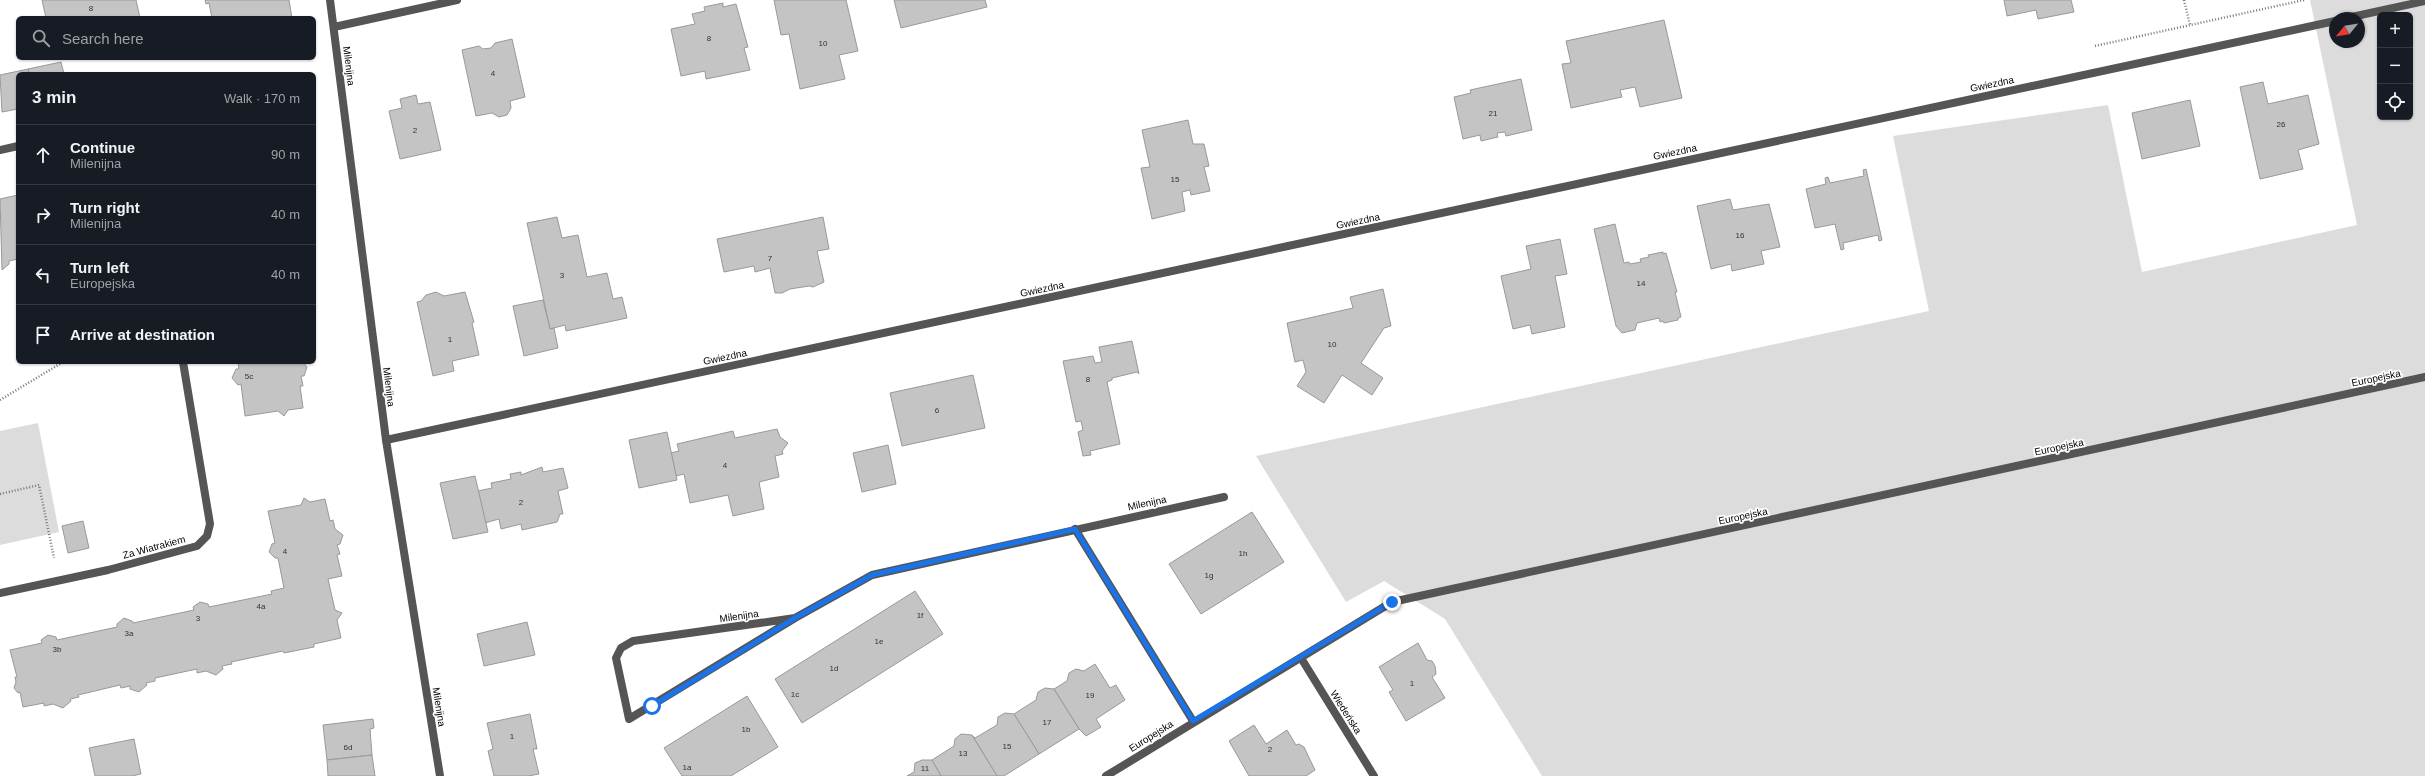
<!DOCTYPE html>
<meta charset="utf-8">
<style>
body{margin:0;font-family:Helvetica,sans-serif;background:#242831;color:#f1f3f6}
.controls{position:absolute;right:12px;top:12px;display:grid;overflow:hidden;border-radius:6px;box-shadow:0 1px 3px #0004}
.controls button{width:36px;height:36px;display:grid;place-items:center;padding:0;border:0;border-bottom:1px solid #363941;background:#171b24;color:#f1f3f6;font:20px sans-serif}
.compass{position:absolute;left:2329px;top:12px;width:36px;height:36px;border-radius:50%;background:#171b24;box-shadow:0 1px 3px #0004;rotate:240deg}
.stop{position:absolute;width:12px;height:12px;margin:-9px;border:3px solid #1a73e8;border-radius:50%;background:#fff}
.stop.end{background:#1a73e8;border-color:#fff;box-shadow:0 1px 4px #0008}
.list{margin:0;padding:0;list-style:none}
h2{display:flex;justify-content:space-between;align-items:center;height:52px;margin:0;padding:0 16px;font-size:17px}
h2 small{font-size:13px;font-weight:400;color:#9ea1a6}
.list li{display:grid;grid-template-columns:26px 1fr auto;gap:12px;align-items:center;box-sizing:border-box;height:60px;padding:0 16px;border-top:1px solid #363941}
.list b{display:block;font-size:15px;white-space:nowrap}
.list p{margin:0;font-size:13px;white-space:nowrap;color:#9ea1a6}
.list em{font-size:13px;font-style:normal;color:#9ea1a6}
.icon{flex:none;width:22px;height:22px;fill:none;stroke:currentColor;stroke-width:2;stroke-linecap:round;stroke-linejoin:round}
.map{position:relative;flex:none;width:2425px;height:776px;overflow:hidden}
.search{position:absolute;background:#171b24;box-shadow:0 1px 3px #0004;left:16px;top:16px;width:300px;height:44px;display:flex;align-items:center;gap:10px;box-sizing:border-box;padding:0 14px;border-radius:6px;color:#9ea1a6;font-size:15px}
.panel{position:absolute;background:#171b24;box-shadow:0 1px 3px #0004;left:16px;top:72px;width:300px;height:292px;border-radius:6px}
.map>svg:first-child{display:block}
</style>
<div class="map">
<svg width="2425" height="776" viewBox="0 0 2425 776">
<rect width="100%" height="100%" fill="#fff"/>
<!-- green -->
<g fill="#dcdcdc" fill-rule="evenodd">
<path d="M2310,0H2425V776H1542L1445,619L1384,581L1346,602L1256,456L1929,311L1893,136L2108,105L2142,272L2357,225ZM2380,15H2410V117H2380ZM2335,18H2359V42H2335Z"/>
<polygon points="38,423 59,532 0,545 0,431"/>
</g>
<!-- building -->
<g fill="#c4c4c4" stroke="#999">
<polygon points="42,0 136,0 140,18 46,18"/>
<polygon points="205,0 289,0 292,18 212,18 209,3 206,4"/>
<polygon points="774,0 846,0 858,51 839,55 845,79 800,89 789,34 781,35"/>
<polygon points="894,0 985,0 987,7 901,28"/>
<polygon points="2004,0 2071,0 2074,12 2038,19 2036,10 2007,16"/>
<polygon points="723,3 723,7 736,4 748,47 744,48 750,70 706,79 705,71 681,76 671,29 695,24 692,14 705,11 704,7"/>
<polygon points="1664,20 1682,98 1640,107 1635,87 1620,90 1622,97 1571,108 1562,64 1571,63 1566,41"/>
<polygon points="512,39 525,97 510,101 511,108 507,115 499,117 492,113 476,116 462,50 479,46 483,49 491,48 495,43"/>
<polygon points="61,62 64,74 29,74 28,69"/>
<polygon points="28,69 29,74 18,74 18,109 2,112 0,75"/>
<polygon points="1521,79 1532,130 1506,136 1505,132 1497,133 1498,137 1481,141 1480,135 1463,139 1454,97 1471,93 1470,90"/>
<polygon points="2263,82 2268,104 2308,95 2319,144 2298,150 2303,169 2260,179 2240,87"/>
<polygon points="416,95 418,104 430,102 441,150 400,159 389,111 402,108 400,99"/>
<polygon points="2190,100 2200,146 2142,159 2132,113"/>
<polygon points="1188,120 1193,144 1204,144 1209,166 1204,167 1210,191 1191,195 1190,190 1182,192 1185,211 1152,219 1141,168 1150,167 1142,130"/>
<polygon points="1866,169 1882,240 1879,241 1878,235 1843,243 1844,249 1841,250 1835,224 1815,228 1806,189 1826,184 1825,178 1828,177 1830,183 1864,176 1863,170"/>
<polygon points="18,195 18,259 9,261 9,264 2,270 0,199"/>
<polygon points="1730,199 1733,210 1769,204 1780,247 1761,251 1764,264 1732,271 1731,264 1711,269 1697,206"/>
<polygon points="557,217 562,238 578,235 587,277 607,273 613,299 622,297 627,318 566,331 565,325 550,329 527,223"/>
<polygon points="823,217 829,249 817,251 824,282 813,287 809,286 790,289 782,293 775,293 770,268 755,272 754,266 724,272 717,239"/>
<polygon points="1615,224 1624,263 1629,262 1630,264 1641,262 1640,259 1649,257 1648,255 1663,252 1663,254 1666,253 1677,292 1675,292 1681,317 1678,318 1678,320 1664,323 1663,321 1660,322 1659,318 1637,323 1635,330 1622,333 1616,326 1594,229"/>
<polygon points="1560,239 1567,274 1555,276 1565,327 1532,334 1530,325 1513,329 1501,276 1531,269 1526,246"/>
<polygon points="1383,289 1391,326 1384,328 1361,363 1383,378 1372,395 1342,375 1324,403 1297,386 1306,372 1303,360 1295,362 1287,323 1353,308 1350,297"/>
<polygon points="436,292 444,296 465,292 474,322 472,323 479,355 452,361 454,371 433,376 417,302 421,301 426,295"/>
<polygon points="543,300 550,329 554,328 558,348 524,356 513,306"/>
<polygon points="1132,341 1139,374 1137,372 1112,378 1112,380 1107,382 1120,444 1090,451 1091,455 1083,456 1078,432 1083,430 1081,421 1076,422 1063,361 1093,356 1095,363 1102,362 1099,347"/>
<polygon points="238,362 303,362 307,367 304,376 301,376 303,386 300,386 303,408 288,410 284,416 278,411 245,416 241,384 238,385 232,378 236,369 239,369"/>
<polygon points="973,375 985,428 902,446 890,393"/>
<polygon points="777,429 780,437 788,443 782,451 783,454 775,456 779,477 759,482 764,509 733,516 728,495 690,503 684,474 676,476 671,453 679,451 677,444 733,431 735,438"/>
<polygon points="667,432 677,480 639,488 629,440"/>
<polygon points="888,445 896,484 862,492 853,453"/>
<polygon points="542,467 543,472 563,468 568,488 558,491 563,514 560,514 557,522 522,530 521,524 501,529 499,519 485,523 478,491 492,488 491,483 511,479 510,474 521,472 521,475"/>
<polygon points="475,476 488,532 453,539 440,483"/>
<polygon points="304,498 310,502 325,499 330,521 333,520 335,529 343,535 340,544 337,545 340,554 337,555 342,576 328,579 335,610 342,613 337,620 341,638 314,644 314,647 284,653 283,651 231,662 232,664 222,666 223,669 216,675 206,671 197,673 197,669 155,678 155,681 146,683 147,685 139,692 130,689 130,686 121,688 120,685 78,695 79,697 70,699 71,701 63,708 53,704 44,706 44,703 23,707 20,692 18,693 14,688 16,682 15,677 17,677 10,650 42,643 41,640 48,635 56,637 57,640 117,627 117,624 124,618 132,621 133,623 194,610 193,607 200,602 208,604 209,607 272,594 271,591 284,588 278,558 275,558 269,552 272,544 275,543 268,511 301,505"/>
<polygon points="1252,512 1284,562 1201,614 1169,564"/>
<polygon points="83,521 89,548 68,553 62,526"/>
<polygon points="915,591 943,634 802,723 775,679"/>
<polygon points="527,622 535,655 484,666 477,634"/>
<polygon points="1418,643 1427,660 1432,661 1435,666 1436,674 1432,677 1445,698 1406,721 1389,692 1393,690 1379,667"/>
<polygon points="1095,664 1110,688 1116,685 1125,700 1096,719 1101,727 1086,736 1079,729 1054,689 1067,681 1069,673 1076,669 1084,671"/>
<polygon points="1045,688 1054,689 1079,729 1039,754 1014,714 1036,700 1038,692"/>
<polygon points="747,696 778,747 731,776 682,776 664,748"/>
<polygon points="1005,713 1014,714 1039,754 1004,776 997,776 972,735 975,738 997,725 998,717"/>
<polygon points="530,714 537,749 533,749 539,774 528,776 494,776 488,751 493,749 487,723"/>
<polygon points="373,719 374,728 370,729 372,755 327,760 323,725"/>
<polygon points="1254,725 1266,744 1287,730 1296,745 1299,744 1304,747 1315,770 1306,776 1249,776 1229,741"/>
<polygon points="961,734 972,735 997,776 941,776 932,760 954,746 955,739"/>
<polygon points="134,739 141,774 132,776 95,776 89,748"/>
<polygon points="372,755 375,776 328,776 327,760"/>
<polygon points="922,760 932,760 941,776 907,776 914,772 915,763"/>
</g>
<g fill="none" stroke-linecap="round" stroke-linejoin="round">
<!-- path -->
<g stroke="#777" stroke-width="2.5" stroke-dasharray="1 2" stroke-linecap="butt">
<polyline points="2184,0 2190,25"/>
<polyline points="2095,46 2304,0"/>
<polyline points="0,400 63,362"/>
<polyline points="0,494 39,485 54,558"/>
</g>
<!-- minor -->
<g stroke="#555" stroke-width="8">
<polyline points="330,0 386,440 440,776"/>
<polyline points="2347,18 2425,1"/>
<polyline points="334,27 457,0"/>
<polyline points="0,150 18,146"/>
<polyline points="386,440 2335,21"/>
<polyline points="1075,529 1193,721"/>
<polyline points="0,593 108,570 197,546 207,536 210,524 183,362"/>
<polyline points="795,618 633,641 621,648 616,658 629,719 795,618 872,575 1224,497"/>
<polyline points="1301,658 1374,776"/>
<polyline points="1106,776 1392,602 2425,377"/>
</g>
</g>
<g fill="none" stroke-linecap="round" stroke-linejoin="round">
<!-- route -->
<polyline stroke="#1a73e8" stroke-width="5" points="652,706 795,618 872,575 1075,529 1193,721 1392,602"/>
</g>
<g text-anchor="middle" dominant-baseline="central" stroke-width="3.5" stroke-linejoin="round" paint-order="stroke">
<!-- number labels -->
<g font-size="8" fill="#313131">
<text x="91" y="8">8</text>
<text x="709" y="38">8</text>
<text x="823" y="43">10</text>
<text x="493" y="73">4</text>
<text x="1493" y="113">21</text>
<text x="2281" y="124">26</text>
<text x="415" y="130">2</text>
<text x="1175" y="179">15</text>
<text x="1740" y="235">16</text>
<text x="770" y="258">7</text>
<text x="562" y="275">3</text>
<text x="1641" y="283">14</text>
<text x="450" y="339">1</text>
<text x="1332" y="344">10</text>
<text x="249" y="376">5c</text>
<text x="1088" y="379">8</text>
<text x="937" y="410">6</text>
<text x="725" y="465">4</text>
<text x="521" y="502">2</text>
<text x="285" y="551">4</text>
<text x="1243" y="553">1h</text>
<text x="1209" y="575">1g</text>
<text x="261" y="606">4a</text>
<text x="920" y="615">1f</text>
<text x="198" y="618">3</text>
<text x="129" y="633">3a</text>
<text x="879" y="641">1e</text>
<text x="57" y="649">3b</text>
<text x="834" y="668">1d</text>
<text x="1412" y="683">1</text>
<text x="795" y="694">1c</text>
<text x="1090" y="695">19</text>
<text x="1047" y="722">17</text>
<text x="746" y="729">1b</text>
<text x="512" y="736">1</text>
<text x="1007" y="746">15</text>
<text x="348" y="747">6d</text>
<text x="1270" y="749">2</text>
<text x="963" y="753">13</text>
<text x="687" y="767">1a</text>
<text x="925" y="768">11</text>
</g>
<!-- street labels -->
<g font-size="10" fill="#000" stroke="#fff">
<text transform="translate(349 66) rotate(83)">Milenijna</text>
<text transform="translate(1992 84) rotate(-12)">Gwiezdna</text>
<text transform="translate(1675 152) rotate(-12)">Gwiezdna</text>
<text transform="translate(1358 221) rotate(-12)">Gwiezdna</text>
<text transform="translate(1042 289) rotate(-12)">Gwiezdna</text>
<text transform="translate(725 357) rotate(-12)">Gwiezdna</text>
<text transform="translate(2376 378) rotate(-12)">Europejska</text>
<text transform="translate(389 387) rotate(83)">Milenijna</text>
<text transform="translate(2059 447) rotate(-12)">Europejska</text>
<text transform="translate(1147 503) rotate(-12)">Milenijna</text>
<text transform="translate(1743 516) rotate(-12)">Europejska</text>
<text transform="translate(154 547) rotate(-15)">Za Wiatrakiem</text>
<text transform="translate(739 616) rotate(-8)">Milenijna</text>
<text transform="translate(439 707) rotate(81)">Milenijna</text>
<text transform="translate(1346 712) rotate(58)">Wiedeńska</text>
<text transform="translate(1151 736) rotate(-32)">Europejska</text>
</g>
</g>
</svg>
<div class="controls">
<button>+</button>
<button>−</button>
<button><svg class="icon" aria-label="locate" viewBox="0 0 24 24"><circle cx="12" cy="12" r="6"/><path d="M12 2v4M12 18v4M2 12h4M18 12h4"/></svg></button>
</div>
<svg class="compass" viewBox="-18 -18 36 36"><path d="M0-13l5 13h-10z" fill="#e53935"/><path d="M0 13l5-13h-10z" fill="#9ea1a6"/></svg>
<div class="stop" style="left:652px;top:706px"></div>
<div class="stop end" style="left:1392px;top:602px"></div>
<div class="search"><svg class="icon" aria-label="search" viewBox="0 0 24 24"><circle cx="10" cy="10" r="6"/><path d="M15 15l6 6"/></svg>Search here</div>
<section class="panel">
<h2>3 min<small>Walk · 170 m</small></h2>
<ul class="list">
<li><svg class="icon" aria-label="ahead" viewBox="0 0 24 24"><path d="M12 20V5M6 11l6-6 6 6"/></svg><div><b>Continue</b><p>Milenijna</p></div><em>90 m</em></li>
<li><svg class="icon" aria-label="right" viewBox="0 0 24 24"><path d="M7 20v-9h11M14 6l5 5-5 5"/></svg><div><b>Turn right</b><p>Milenijna</p></div><em>40 m</em></li>
<li><svg class="icon" aria-label="left" viewBox="0 0 24 24"><path d="M17 20v-9H6M10 6l-5 5 5 5"/></svg><div><b>Turn left</b><p>Europejska</p></div><em>40 m</em></li>
<li><svg class="icon" aria-label="arrive" viewBox="0 0 24 24"><path d="M6 21V4h12l-3 4 3 4H6"/></svg><div><b>Arrive at destination</b></div></li>
</ul>
</section>
</div>
